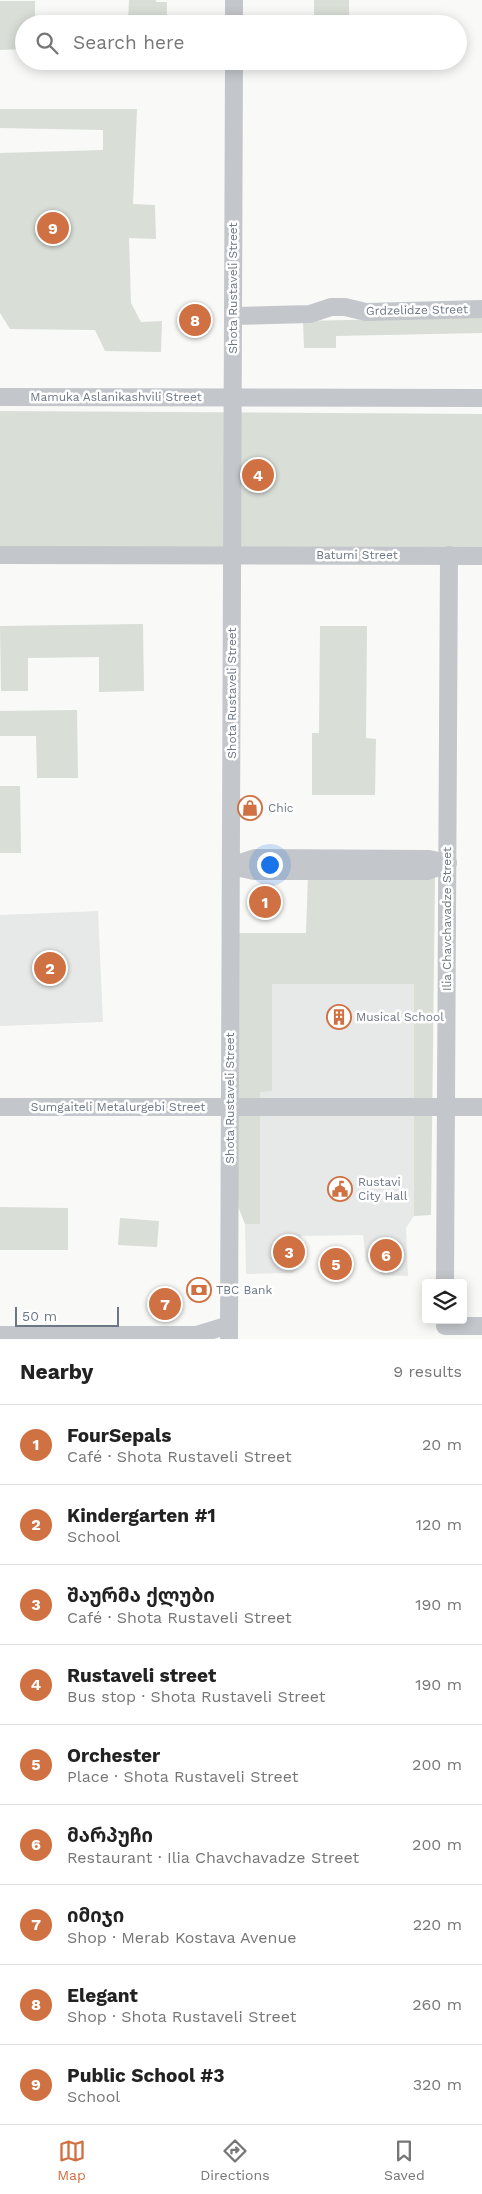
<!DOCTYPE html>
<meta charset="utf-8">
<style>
body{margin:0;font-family:"Work Sans","Noto Sans Georgian",sans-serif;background:#f2f2f2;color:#222}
.controls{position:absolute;right:15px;bottom:15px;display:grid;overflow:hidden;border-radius:5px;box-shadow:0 2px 12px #0003}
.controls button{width:45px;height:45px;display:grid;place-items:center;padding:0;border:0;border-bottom:1px solid #e0e0e0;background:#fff;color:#222;font:25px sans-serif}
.scale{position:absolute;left:15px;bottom:12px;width:104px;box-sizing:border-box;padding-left:5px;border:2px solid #6c7785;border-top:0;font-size:14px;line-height:18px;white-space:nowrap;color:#6c7785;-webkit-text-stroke:4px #fff;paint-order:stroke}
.you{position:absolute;left:269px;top:864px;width:18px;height:18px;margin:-12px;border:4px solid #fff;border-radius:50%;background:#1a73e8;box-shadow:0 0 0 8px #1a73e833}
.badge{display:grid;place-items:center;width:32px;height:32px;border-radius:50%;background:#cf7142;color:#fff;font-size:16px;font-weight:700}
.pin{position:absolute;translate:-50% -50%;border:2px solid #fff;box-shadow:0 1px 5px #0006}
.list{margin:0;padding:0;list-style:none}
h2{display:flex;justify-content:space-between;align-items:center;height:65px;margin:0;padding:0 20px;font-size:21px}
h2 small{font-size:16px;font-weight:400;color:#767676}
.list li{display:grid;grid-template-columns:32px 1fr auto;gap:15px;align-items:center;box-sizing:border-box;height:80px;padding:0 20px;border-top:1px solid #e0e0e0}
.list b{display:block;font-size:19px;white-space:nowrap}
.list p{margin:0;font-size:16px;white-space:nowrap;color:#767676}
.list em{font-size:16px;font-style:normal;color:#767676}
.icon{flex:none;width:28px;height:28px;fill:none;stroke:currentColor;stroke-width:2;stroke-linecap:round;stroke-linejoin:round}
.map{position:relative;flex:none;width:482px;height:1339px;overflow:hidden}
.search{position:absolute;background:#fff;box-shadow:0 2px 12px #0003;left:15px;right:15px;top:15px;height:55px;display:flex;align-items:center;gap:12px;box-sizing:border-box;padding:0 18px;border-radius:28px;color:#767676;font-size:19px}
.sheet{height:785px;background:#fff}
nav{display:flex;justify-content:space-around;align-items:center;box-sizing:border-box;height:70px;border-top:1px solid #e0e0e0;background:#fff;font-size:14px;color:#767676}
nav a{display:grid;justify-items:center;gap:2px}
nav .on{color:#cf7142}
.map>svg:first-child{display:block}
</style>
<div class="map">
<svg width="482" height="1339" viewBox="0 0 482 1339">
<rect width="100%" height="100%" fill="#f9f9f8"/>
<!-- built -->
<g fill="#e7e8e8">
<polygon points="98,911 103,1022 0,1026 0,915"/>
<polygon points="272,984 414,984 414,1216 406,1228 408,1276 382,1275 366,1261 363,1235 301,1236 306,1258 293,1273 246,1274 245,1224 260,1224 260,1091 272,1091"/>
</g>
<!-- green -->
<g fill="#d9ded7">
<polygon points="129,0 156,0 156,2 167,2 167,24 128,24"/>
<polygon points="314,0 349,0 349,18 314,19"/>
<polygon points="0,1 35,1 35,24 24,24 24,49 0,50"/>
<polygon points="0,109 137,109 133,204 155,205 156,239 129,238 131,303 141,322 162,321 161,352 105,351 95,330 10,329 0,313 0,153 103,150 103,130 0,128"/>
<polygon points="482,317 482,333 336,336 336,348 304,348 303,321"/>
<polygon points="0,411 482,414 482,548 0,547"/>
<polygon points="143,624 144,691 99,692 99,657 28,658 28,691 1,691 0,626"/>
<polygon points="320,626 367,626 366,738 376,739 375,795 312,795 312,733 319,733"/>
<polygon points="77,710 78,778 37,778 36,736 0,736 0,711"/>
<polygon points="0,786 20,786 21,853 0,853"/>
<polygon points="308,874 435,876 431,1215 414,1216 414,984 272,984 272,1091 260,1092 260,1224 245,1224 235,1199 235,933 306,933"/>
<polygon points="0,1207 68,1208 68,1250 0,1250"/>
<polygon points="120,1218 159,1221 157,1247 118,1245"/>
</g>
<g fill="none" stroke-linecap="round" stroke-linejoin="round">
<!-- minor -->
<g stroke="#c3c6ca" stroke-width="18">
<polyline points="234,24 234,0"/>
<polyline points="233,316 310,314 331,307 345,307 366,312 482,309"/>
<polyline points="0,397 482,398"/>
<polyline points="0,555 482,556"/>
<polygon points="255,858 429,859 448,863 428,871 254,871 231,866"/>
<polyline points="0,1107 482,1107"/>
<polyline points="445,1283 449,555"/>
<polyline points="445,1326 482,1326"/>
<polyline points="0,1335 196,1335 229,1325"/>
<polyline points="229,1339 234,61"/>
</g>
</g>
<!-- icons -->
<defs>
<symbol id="shop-ring" viewBox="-11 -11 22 22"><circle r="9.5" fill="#fff" stroke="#cf7142" stroke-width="1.5"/><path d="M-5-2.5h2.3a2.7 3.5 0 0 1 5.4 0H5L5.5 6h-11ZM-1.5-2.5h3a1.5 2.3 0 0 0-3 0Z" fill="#cf7142"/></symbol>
<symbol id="building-ring" viewBox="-11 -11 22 22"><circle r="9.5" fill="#fff" stroke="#cf7142" stroke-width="1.5"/><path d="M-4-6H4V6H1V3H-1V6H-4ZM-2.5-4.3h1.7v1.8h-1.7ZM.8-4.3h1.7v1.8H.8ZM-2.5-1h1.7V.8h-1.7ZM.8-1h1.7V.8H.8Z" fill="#cf7142"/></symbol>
<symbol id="civic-ring" viewBox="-11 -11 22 22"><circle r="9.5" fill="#fff" stroke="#cf7142" stroke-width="1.5"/><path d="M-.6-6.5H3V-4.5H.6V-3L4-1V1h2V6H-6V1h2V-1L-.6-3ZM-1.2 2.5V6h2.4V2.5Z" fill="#cf7142"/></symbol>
<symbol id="bank-ring" viewBox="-11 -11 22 22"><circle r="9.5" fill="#fff" stroke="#cf7142" stroke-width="1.5"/><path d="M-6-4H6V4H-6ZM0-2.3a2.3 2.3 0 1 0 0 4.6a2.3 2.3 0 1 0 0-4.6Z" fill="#cf7142"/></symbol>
</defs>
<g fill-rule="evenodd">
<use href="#shop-ring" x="236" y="794" width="28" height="28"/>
<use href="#building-ring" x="325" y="1003" width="28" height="28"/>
<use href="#civic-ring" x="326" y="1175" width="28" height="28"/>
<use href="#bank-ring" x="185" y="1276" width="28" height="28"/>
</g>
<g text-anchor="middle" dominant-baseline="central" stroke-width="5" stroke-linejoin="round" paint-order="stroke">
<!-- street labels -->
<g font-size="12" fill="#6c7785" stroke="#fff">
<text transform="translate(233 288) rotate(-90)">Shota Rustaveli Street</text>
<text transform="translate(417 310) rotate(-1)">Grdzelidze Street</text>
<text x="116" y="397">Mamuka Aslanikashvili Street</text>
<text x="357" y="555">Batumi Street</text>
<text transform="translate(232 693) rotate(-90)">Shota Rustaveli Street</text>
<text transform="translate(447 919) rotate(-90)">Ilia Chavchavadze Street</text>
<text transform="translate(230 1098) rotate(-90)">Shota Rustaveli Street</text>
<text x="118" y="1107">Sumgaiteli Metalurgebi Street</text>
</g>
<!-- poi labels -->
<g font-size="12" fill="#6c7785" stroke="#fff" text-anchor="start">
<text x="268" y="808">Chic</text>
<text x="356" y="1017">Musical School</text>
<text x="358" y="1182">Rustavi<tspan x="358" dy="14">City Hall</tspan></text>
<text x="216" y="1290">TBC Bank</text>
</g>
</g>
</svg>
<div class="controls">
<button><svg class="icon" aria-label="layers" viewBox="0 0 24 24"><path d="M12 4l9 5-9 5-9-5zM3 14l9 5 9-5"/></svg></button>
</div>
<div class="scale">50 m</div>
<div class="you"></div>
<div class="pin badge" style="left:265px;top:902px">1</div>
<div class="pin badge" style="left:50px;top:968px">2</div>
<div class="pin badge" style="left:289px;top:1252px">3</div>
<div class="pin badge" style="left:258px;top:475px">4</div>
<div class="pin badge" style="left:336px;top:1264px">5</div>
<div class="pin badge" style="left:386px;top:1255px">6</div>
<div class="pin badge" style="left:165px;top:1304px">7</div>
<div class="pin badge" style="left:195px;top:320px">8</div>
<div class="pin badge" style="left:53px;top:228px">9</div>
<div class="search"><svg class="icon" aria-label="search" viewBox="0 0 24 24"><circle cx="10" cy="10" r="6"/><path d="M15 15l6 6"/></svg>Search here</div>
</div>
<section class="sheet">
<h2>Nearby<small>9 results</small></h2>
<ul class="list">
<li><span class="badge">1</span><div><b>FourSepals</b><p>Café · Shota Rustaveli Street</p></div><em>20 m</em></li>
<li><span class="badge">2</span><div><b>Kindergarten #1</b><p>School</p></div><em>120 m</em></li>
<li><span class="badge">3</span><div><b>შაურმა ქლუბი</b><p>Café · Shota Rustaveli Street</p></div><em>190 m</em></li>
<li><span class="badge">4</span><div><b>Rustaveli street</b><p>Bus stop · Shota Rustaveli Street</p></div><em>190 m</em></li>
<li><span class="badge">5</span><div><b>Orchester</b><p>Place · Shota Rustaveli Street</p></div><em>200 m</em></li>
<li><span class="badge">6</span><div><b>მარპუჩი</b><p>Restaurant · Ilia Chavchavadze Street</p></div><em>200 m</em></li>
<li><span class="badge">7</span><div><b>იმიჯი</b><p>Shop · Merab Kostava Avenue</p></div><em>220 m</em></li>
<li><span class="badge">8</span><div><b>Elegant</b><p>Shop · Shota Rustaveli Street</p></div><em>260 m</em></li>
<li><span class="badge">9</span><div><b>Public School #3</b><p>School</p></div><em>320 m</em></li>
</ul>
</section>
<nav>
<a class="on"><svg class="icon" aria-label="map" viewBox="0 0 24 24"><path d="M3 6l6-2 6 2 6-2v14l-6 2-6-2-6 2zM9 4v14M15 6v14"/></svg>Map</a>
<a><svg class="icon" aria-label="directions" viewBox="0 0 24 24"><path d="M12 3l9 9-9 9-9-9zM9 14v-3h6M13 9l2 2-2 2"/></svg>Directions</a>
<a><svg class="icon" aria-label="saved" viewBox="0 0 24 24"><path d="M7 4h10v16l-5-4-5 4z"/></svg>Saved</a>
</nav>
